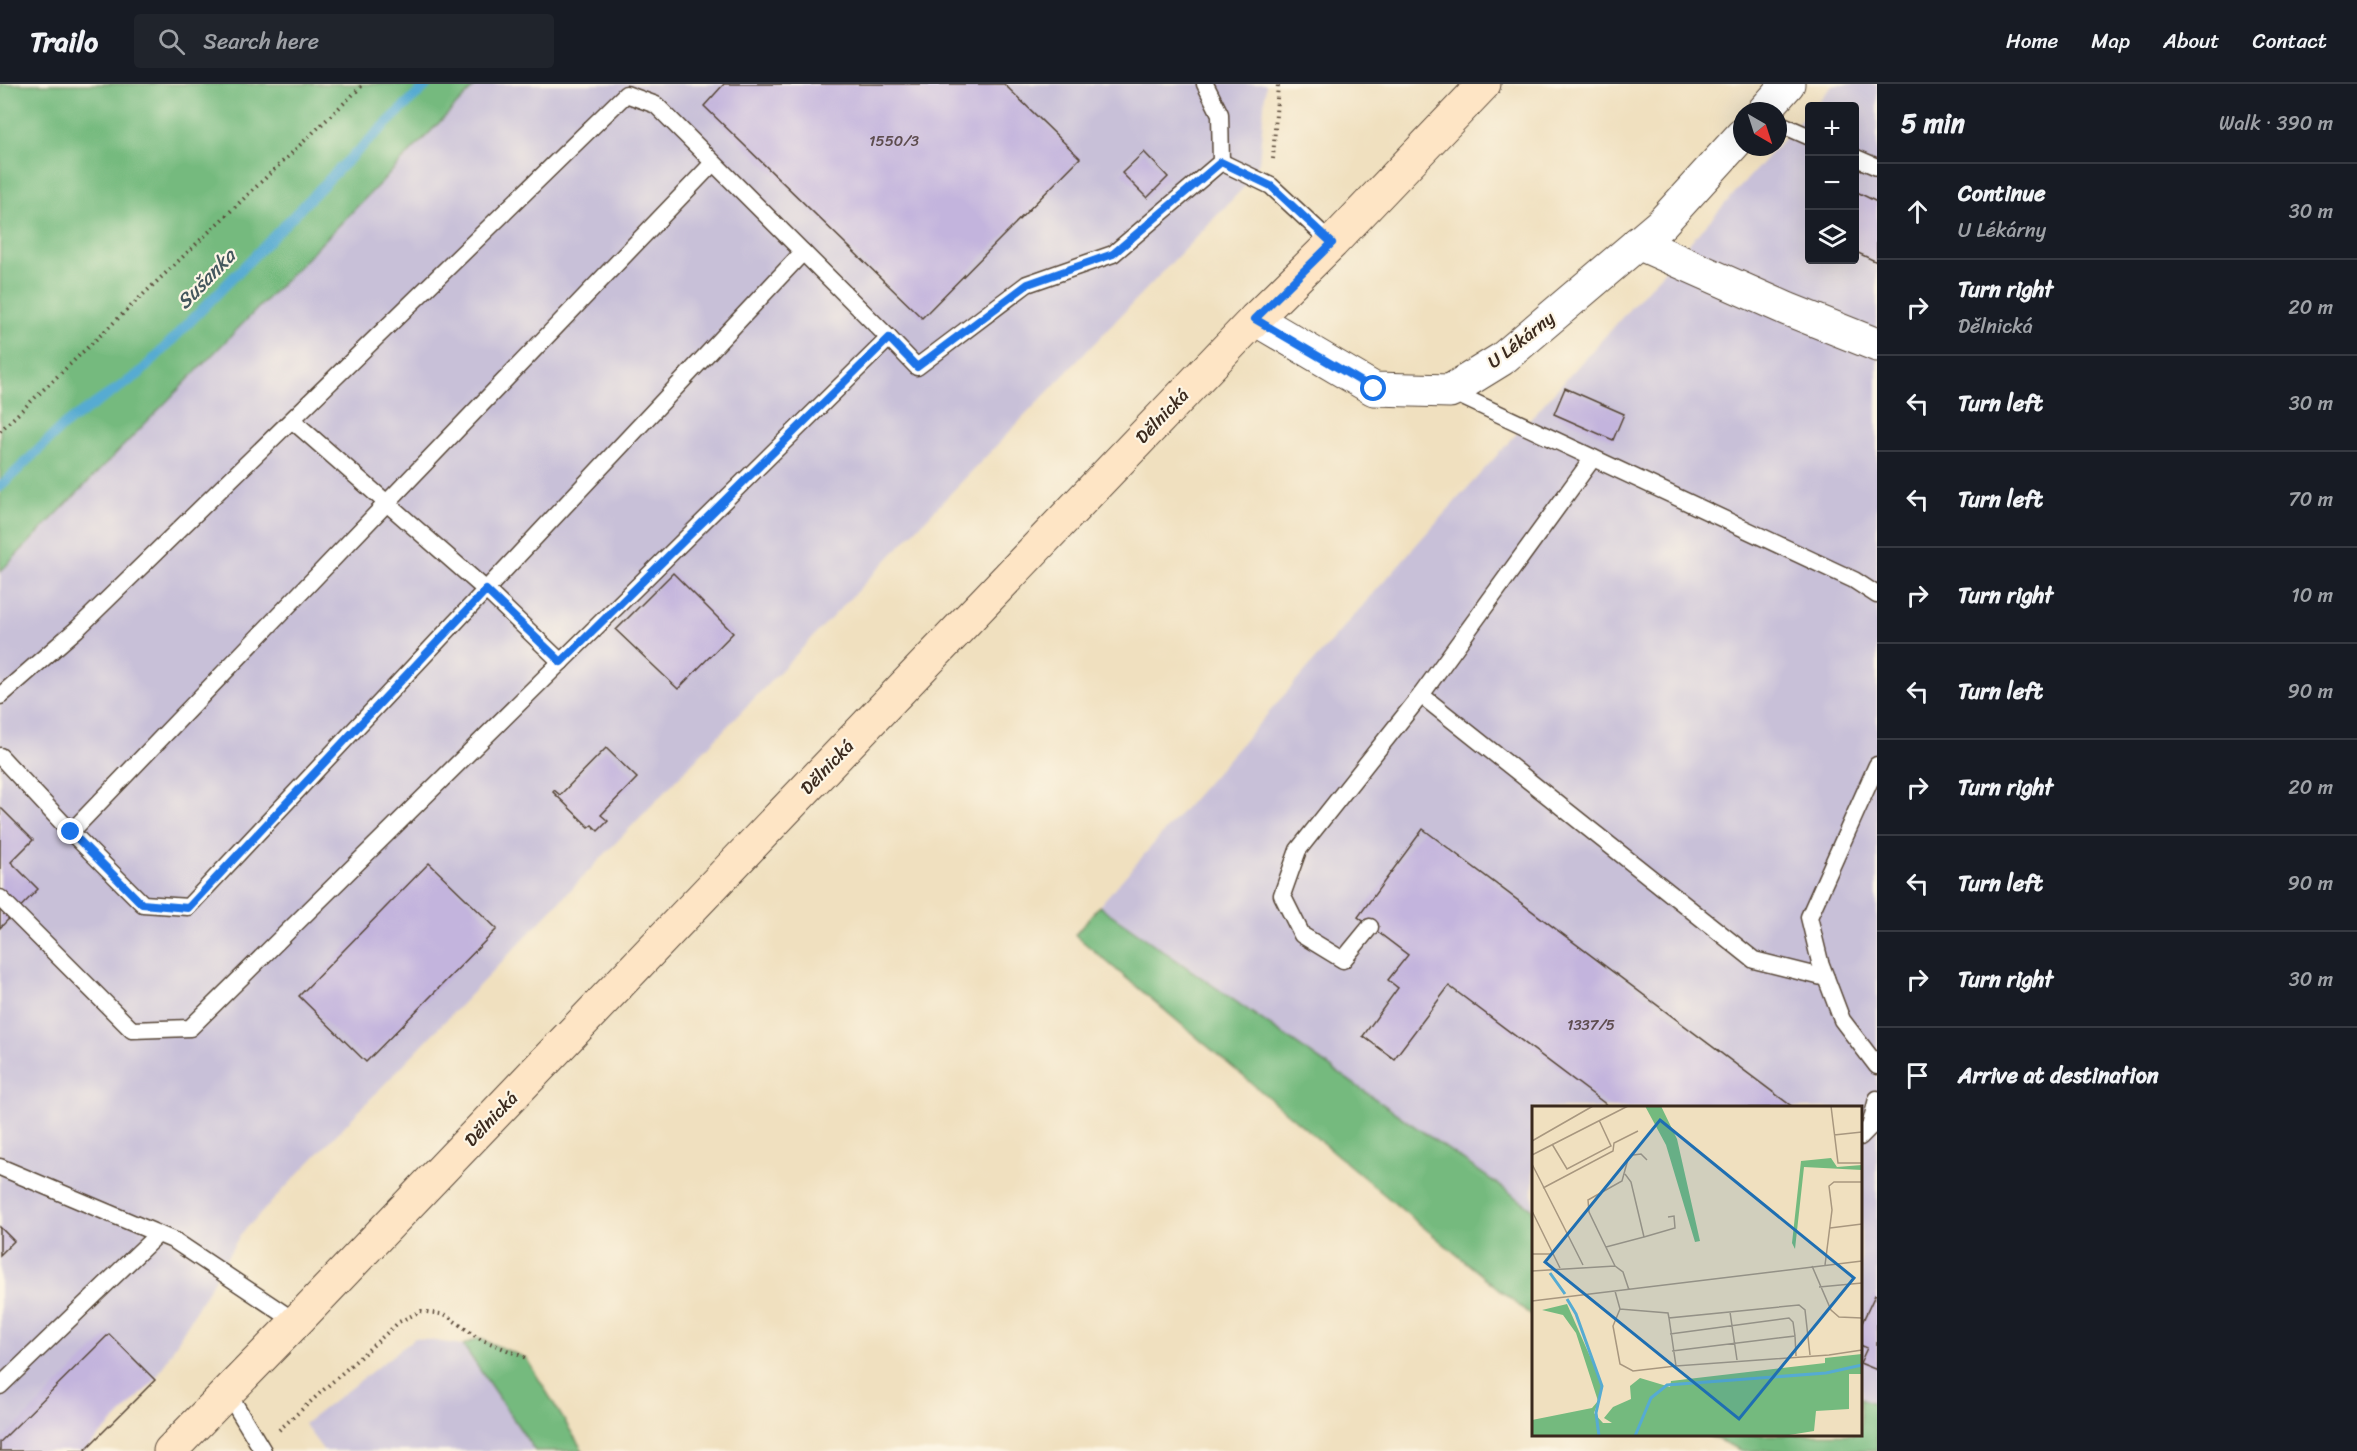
<!DOCTYPE html>
<meta charset="utf-8">
<style>
body{margin:0;font-family:Sriracha,sans-serif;background:#20242c;color:#f1f3f6}
.controls{position:absolute;right:18px;top:18px;display:grid;overflow:hidden;border-radius:6px;box-shadow:0 6px 24px #0002}
.controls button{width:54px;height:54px;display:grid;place-items:center;padding:0;border:0;border-bottom:2px solid #363941;background:#171b24;color:#f1f3f6;font:30px sans-serif}
.compass{position:absolute;left:1733px;top:18px;width:54px;height:54px;border-radius:50%;background:#171b24;box-shadow:0 6px 24px #0002;rotate:141deg}
.stop{position:absolute;width:18px;height:18px;margin:-14px;border:4px solid #1a73e8;border-radius:50%;background:#fff}
.stop.end{background:#1a73e8;border-color:#fff;box-shadow:0 2px 6px #0008}
.list{margin:0;padding:0;list-style:none}
h2{display:flex;justify-content:space-between;align-items:center;height:78px;margin:0;padding:0 24px;font-size:26px}
h2 small{font-size:20px;font-weight:400;color:#9ea1a6}
.list li{display:grid;grid-template-columns:39px 1fr auto;gap:18px;align-items:center;box-sizing:border-box;height:96px;padding:0 24px;border-top:2px solid #363941}
.list b{display:block;font-size:22px;white-space:nowrap}
.list p{margin:0;font-size:20px;white-space:nowrap;color:#9ea1a6}
.list em{font-size:20px;font-style:normal;color:#9ea1a6}
.icon{flex:none;width:33px;height:33px;fill:none;stroke:currentColor;stroke-width:2;stroke-linecap:round;stroke-linejoin:round}
.map{position:relative;flex:none;width:1877px;height:1367px;overflow:hidden}
header{display:flex;align-items:center;gap:36px;box-sizing:border-box;height:84px;padding:0 30px;background:#171b24;border-bottom:2px solid #363941}
header strong{font-size:28px}
nav{display:flex;gap:33px;margin-inline-start:auto;font-size:21px}
.search{width:420px;height:54px;background:#20242c;display:flex;align-items:center;gap:15px;box-sizing:border-box;padding:0 21px;border-radius:6px;color:#9ea1a6;font-size:22px}
main{display:flex}
aside{flex:1;background:#171b24}
.map>svg:first-child{display:block}
</style>
<header>
<strong>Trailo</strong>
<div class="search"><svg class="icon" aria-label="search" viewBox="0 0 24 24"><circle cx="10" cy="10" r="6"/><path d="M15 15l6 6"/></svg>Search here</div>
<nav><a>Home</a><a>Map</a><a>About</a><a>Contact</a></nav>
</header>
<main>
<div class="map">
<svg width="1877" height="1367" viewBox="0 0 1877 1367">
<rect width="100%" height="100%" fill="#fcf5e5"/>
<filter id="ink" filterUnits="userSpaceOnUse"><feTurbulence type="fractalNoise" baseFrequency=".0167" numOctaves="2"/><feDisplacementMap in="SourceGraphic" scale="12" xChannelSelector="R" yChannelSelector="G"/><feConvolveMatrix kernelMatrix="1 2 1 2 8 2 1 2 1" color-interpolation-filters="sRGB"/></filter>
<filter id="wash" filterUnits="userSpaceOnUse"><feTurbulence type="fractalNoise" baseFrequency=".008" numOctaves="4" result="noise"/><feDisplacementMap in="SourceGraphic" scale="24" xChannelSelector="R" yChannelSelector="G"/><feGaussianBlur stdDeviation="1.35" result="paint"/><feColorMatrix in="noise" values="0 0 0 0 0 0 0 0 0 0 0 0 0 0 0 0 0 1.4 0 .05"/><feComposite in="paint" operator="in"/></filter>
<g filter="url(#wash)">
<rect width="100%" height="100%" fill="#f0e0bf"/>
<!-- industrial -->
<g fill="#c8c0d8">
<polygon points="477,0 1266,0 1259,78 1246,101 240,1151 155,1296 84,1367 0,1367 0,488"/>
<polygon points="1834,0 1877,0 1877,1321 1861,1314 1860,1024 1534,1024 1533,1125 1099,822 1423,453 1809,27 1810,176 1854,176 1854,22 1814,22"/>
<polygon points="415,1254 463,1261 535,1367 324,1367 304,1340"/>
</g>
<!-- forest -->
<g fill="#74ba7e" stroke="#58724e" stroke-width="1.5">
<polygon points="0,0 477,0 0,488"/>
<polygon points="1099,822 1533,1125 1533,1233 1411,1133 1075,851"/>
<polygon points="478,1254 526,1274 583,1367 535,1367 463,1261"/>
<polygon points="1861,1314 1877,1321 1877,1367 1743,1367 1707,1351 1860,1350"/>
</g>
<g fill="none" stroke-linecap="round" stroke-linejoin="round">
<!-- stream -->
<polyline stroke="#56abd2" stroke-width="10" points="0,403 64,341 139,290 341,83 428,0"/>
</g>
<g id="blocks">
<!-- building -->
<g fill="#c3b4dd">
<polygon points="724,0 1004,0 1080,74 922,234 704,22"/>
<polygon points="1144,68 1168,93 1147,114 1122,89"/>
<polygon points="1857,108 1877,118 1877,178 1854,167 1854,113"/>
<polygon points="1565,304 1624,330 1613,356 1554,330"/>
<polygon points="673,489 733,549 678,605 616,546"/>
<polygon points="606,664 637,694 601,731 608,737 598,747 592,741 589,743 553,708 554,706 560,711"/>
<polygon points="0,723 33,756 11,778 38,805 0,844"/>
<polygon points="1423,745 1794,1024 1611,1024 1449,902 1394,975 1363,952 1398,904 1388,896 1408,871 1358,833"/>
<polygon points="429,779 497,845 366,978 299,912"/>
<polygon points="0,1143 14,1157 0,1171"/>
<polygon points="1875,1211 1877,1212 1877,1286 1860,1279 1867,1264 1860,1261 1860,1243"/>
<polygon points="109,1250 155,1296 84,1367 0,1367 0,1358"/>
</g>
</g>
</g>
<g filter="url(#ink)">
<use href="#blocks" fill-opacity="0" stroke="#564536" stroke-width="1.5"/>
<g fill="none" stroke-linecap="round" stroke-linejoin="round">
<defs>
<g id="service">
<polyline points="1778,39 1810,53"/>
<polyline points="1854,73 1877,83"/>
<polyline points="1221,78 1271,102 1332,159"/>
<polyline points="713,79 71,748 143,820 188,823 803,168"/>
<polyline points="889,254 917,283 1027,200 1113,170 1221,78 1220,30 1205,0"/>
<polyline points="1450,307 1854,496 1877,511"/>
<polyline points="292,336 486,506 561,578"/>
<polyline points="1593,374 1421,611 1754,876 1826,894"/>
<polyline points="0,612 77,545 626,10 656,21 889,254 190,944 132,946 0,814"/>
<polyline points="0,672 71,748"/>
<polyline points="1877,681 1809,833 1820,878 1842,936 1877,982"/>
<polyline points="1370,843 1343,876 1302,851 1282,811 1298,766 1421,611"/>
<polyline points="1860,1053 1870,1043 1877,1015"/>
<polyline points="0,1083 175,1157 296,1238"/>
<polyline points="0,1302 158,1150"/>
<polyline points="228,1309 263,1367"/>
</g>
<g id="minor">
<polyline points="1764,27 1788,0"/>
<polyline points="1638,159 1787,225 1877,261"/>
<polyline points="1255,235 1374,305 1450,307 1502,275 1662,139 1742,51"/>
</g>
<polyline id="secondary" points="170,1367 296,1238 1255,235 1332,159 1484,0"/>
</defs>
<!-- service casing -->
<use href="#service" stroke="#564536" stroke-width="19"/>
<!-- minor casing -->
<use href="#minor" stroke="#564536" stroke-width="35"/>
<!-- secondary casing -->
<use href="#secondary" stroke="#564536" stroke-width="35"/>
<!-- path -->
<g stroke="#564536" stroke-width="4" stroke-dasharray="1.5 4.5" stroke-linecap="butt">
<polyline points="1273,75 1278,0"/>
<polyline points="0,347 364,0"/>
<polyline points="279,1346 399,1238 421,1227 446,1231 478,1254 526,1274"/>
</g>
<!-- service -->
<use href="#service" stroke="#fff" stroke-width="16"/>
<!-- minor -->
<use href="#minor" stroke="#fff" stroke-width="33"/>
<!-- secondary -->
<use href="#secondary" stroke="#fee5c5" stroke-width="33"/>
</g>
</g>
<g fill="none" stroke-linecap="round" stroke-linejoin="round" filter="url(#ink)">
<!-- route -->
<polyline stroke="#1a73e8" stroke-width="8" points="71,748 142,820 188,824 486,506 561,578 889,254 917,283 1028,200 1113,170 1221,78 1271,102 1332,159 1255,235 1374,305"/>
</g>
<g text-anchor="middle" dominant-baseline="central" stroke-width="4.5" stroke-linejoin="round" paint-order="stroke">
<!-- number labels -->
<g font-size="15" fill="#5d4c4e">
<text x="894" y="57">1550/3</text>
<text x="1591" y="941">1337/5</text>
</g>
<!-- street labels -->
<g font-size="18" fill="#3b2a1e" stroke="#fcf5e5">
<text transform="translate(1521 256) rotate(-38)">U Lékárny</text>
<text transform="translate(1162 332) rotate(-46)">Dělnická</text>
<text transform="translate(827 683) rotate(-46)">Dělnická</text>
<text transform="translate(491 1035) rotate(-46)">Dělnická</text>
</g>
<!-- water labels -->
<g font-size="20" font-style="italic" fill="#44575d" stroke="#fcf5e5">
<text transform="translate(206 195) rotate(-46)">Sušanka</text>
</g>
</g>
<!-- overview -->
<g transform="translate(1532 1022)">
<rect width="330" height="330" fill="#f0e0bf"/>
<path d="M113,0H129L145,33L168,135L163,136L134,39ZM299,52L305,61L330,59V64L272,61L263,143L260,137L269,55ZM35,198L64,264L69,280L67,294L62,307L71,317H80L72,312L81,301L99,293L98,280L108,272L138,281L139,275L293,257V252L330,248V268H317V303L284,305L282,325L251,330H0V314L60,302L66,295L44,227L31,209L10,204Z" fill="#74ba7e"/>
<path fill="none" stroke="#56abd2" stroke-width="3" d="M18,167L33,188M35,193L44,208L70,280L64,307L67,330M103,330L119,292L135,279L294,267L330,259"/>
<path fill="none" stroke="#a8977f" stroke-width="1.5" d="M299,0L306,57H330M302,29L330,26M0,35L61,0M20,38L35,63L79,40L67,14M0,49L96,0M0,58L51,159M11,82L81,45L82,37L106,25M0,105L28,162M298,122L330,118M112,131L143,122L142,110L136,111M74,141L112,131L99,76L93,68M0,148H21M293,159L300,104L297,80L302,76H330M83,160L57,106L56,94L90,75L96,53L101,49L109,48L115,54M280,160L299,204L307,211L330,212M0,165L83,160L91,166L97,184M287,181L330,177M83,185L88,203M0,195L330,155M198,206L205,254M137,212L136,207L88,203L81,220L88,258L101,265L144,260M138,228L257,212L261,216L263,230L140,245M263,230L264,250M278,249L273,204L267,199L137,212L144,260L297,249L330,244"/>
<path fill="#1f6fb2" fill-opacity="0.15" stroke="#1f6fb2" stroke-width="3" d="M128,14L322,172L207,313L13,156Z"/>
<rect width="330" height="330" fill="none" stroke="#3b2a1e" stroke-width="3"/>
</g>
</svg>
<div class="controls">
<button>+</button>
<button>−</button>
<button><svg class="icon" aria-label="layers" viewBox="0 0 24 24"><path d="M12 4l9 5-9 5-9-5zM3 14l9 5 9-5"/></svg></button>
</div>
<svg class="compass" viewBox="-18 -18 36 36"><path d="M0-13l5 13h-10z" fill="#e53935"/><path d="M0 13l5-13h-10z" fill="#9ea1a6"/></svg>
<div class="stop" style="left:1374px;top:305px"></div>
<div class="stop end" style="left:71px;top:748px"></div>
</div>
<aside>
<h2>5 min<small>Walk · 390 m</small></h2>
<ul class="list">
<li><svg class="icon" aria-label="ahead" viewBox="0 0 24 24"><path d="M12 20V5M6 11l6-6 6 6"/></svg><div><b>Continue</b><p>U Lékárny</p></div><em>30 m</em></li>
<li><svg class="icon" aria-label="right" viewBox="0 0 24 24"><path d="M7 20v-9h11M14 6l5 5-5 5"/></svg><div><b>Turn right</b><p>Dělnická</p></div><em>20 m</em></li>
<li><svg class="icon" aria-label="left" viewBox="0 0 24 24"><path d="M17 20v-9H6M10 6l-5 5 5 5"/></svg><div><b>Turn left</b></div><em>30 m</em></li>
<li><svg class="icon" aria-label="left" viewBox="0 0 24 24"><path d="M17 20v-9H6M10 6l-5 5 5 5"/></svg><div><b>Turn left</b></div><em>70 m</em></li>
<li><svg class="icon" aria-label="right" viewBox="0 0 24 24"><path d="M7 20v-9h11M14 6l5 5-5 5"/></svg><div><b>Turn right</b></div><em>10 m</em></li>
<li><svg class="icon" aria-label="left" viewBox="0 0 24 24"><path d="M17 20v-9H6M10 6l-5 5 5 5"/></svg><div><b>Turn left</b></div><em>90 m</em></li>
<li><svg class="icon" aria-label="right" viewBox="0 0 24 24"><path d="M7 20v-9h11M14 6l5 5-5 5"/></svg><div><b>Turn right</b></div><em>20 m</em></li>
<li><svg class="icon" aria-label="left" viewBox="0 0 24 24"><path d="M17 20v-9H6M10 6l-5 5 5 5"/></svg><div><b>Turn left</b></div><em>90 m</em></li>
<li><svg class="icon" aria-label="right" viewBox="0 0 24 24"><path d="M7 20v-9h11M14 6l5 5-5 5"/></svg><div><b>Turn right</b></div><em>30 m</em></li>
<li><svg class="icon" aria-label="arrive" viewBox="0 0 24 24"><path d="M6 21V4h12l-3 4 3 4H6"/></svg><div><b>Arrive at destination</b></div></li>
</ul>
</aside>
</main>
